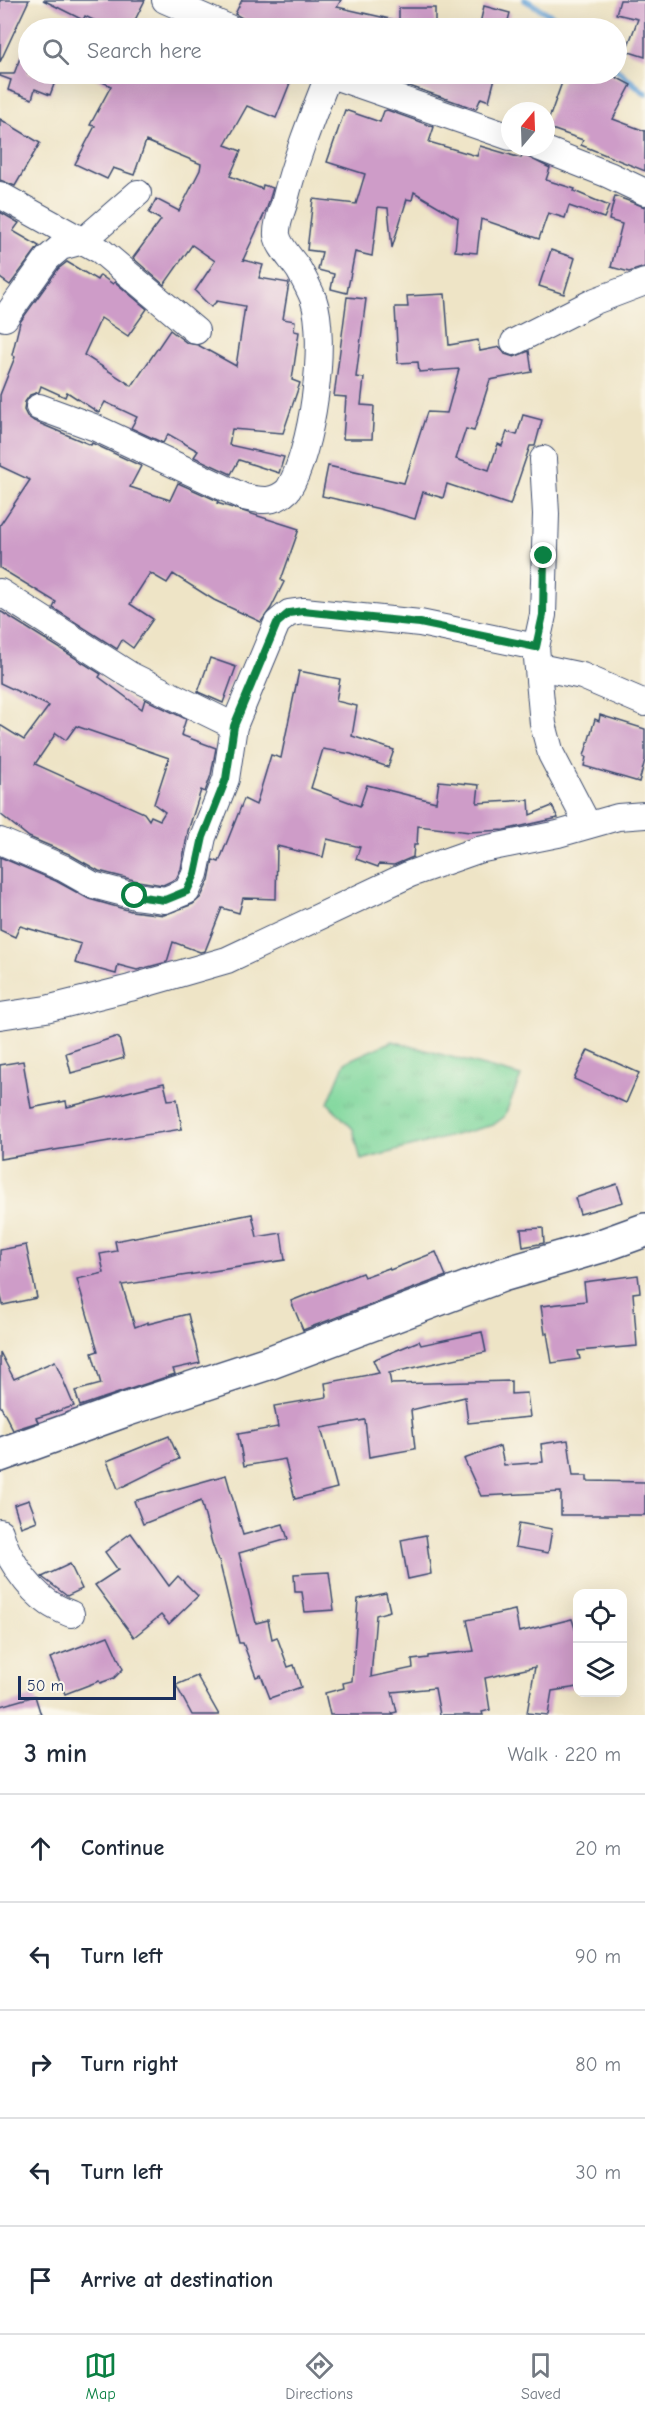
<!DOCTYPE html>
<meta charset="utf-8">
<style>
body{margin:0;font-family:"Comic Neue",sans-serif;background:#f2f2f3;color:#1f2937}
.controls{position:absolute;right:18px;bottom:18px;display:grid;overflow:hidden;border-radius:12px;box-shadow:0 6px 24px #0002}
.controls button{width:54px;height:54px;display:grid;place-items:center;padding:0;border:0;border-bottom:2px solid #e0e1e3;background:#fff;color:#1f2937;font:30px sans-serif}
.compass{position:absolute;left:501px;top:102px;width:54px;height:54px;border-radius:50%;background:#fff;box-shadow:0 6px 24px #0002;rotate:19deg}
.scale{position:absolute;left:18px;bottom:15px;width:158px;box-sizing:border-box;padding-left:6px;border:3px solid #1b2f5e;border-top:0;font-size:16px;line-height:21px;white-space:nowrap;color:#1b2f5e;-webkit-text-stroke:4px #fbf7ec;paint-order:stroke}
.stop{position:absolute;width:18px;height:18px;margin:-14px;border:4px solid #0b8043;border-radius:50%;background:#fff}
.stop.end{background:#0b8043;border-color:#fff;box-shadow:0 2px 6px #0008}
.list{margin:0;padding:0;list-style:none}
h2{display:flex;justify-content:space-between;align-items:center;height:78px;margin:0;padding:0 24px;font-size:26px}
h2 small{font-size:20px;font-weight:400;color:#747a83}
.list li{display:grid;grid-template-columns:39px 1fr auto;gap:18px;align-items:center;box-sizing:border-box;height:108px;padding:0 24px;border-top:2px solid #e0e1e3}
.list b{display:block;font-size:22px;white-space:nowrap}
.list em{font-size:20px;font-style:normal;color:#747a83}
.icon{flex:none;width:33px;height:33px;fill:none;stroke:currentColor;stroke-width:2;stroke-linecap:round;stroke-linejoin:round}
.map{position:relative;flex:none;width:645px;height:1715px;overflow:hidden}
.search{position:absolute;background:#fff;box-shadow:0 6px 24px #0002;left:18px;right:18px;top:18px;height:66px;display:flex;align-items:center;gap:15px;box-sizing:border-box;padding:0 21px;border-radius:33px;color:#747a83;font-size:22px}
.sheet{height:618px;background:#fff}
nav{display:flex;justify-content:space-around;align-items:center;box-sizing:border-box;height:84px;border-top:2px solid #e0e1e3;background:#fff;font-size:16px;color:#747a83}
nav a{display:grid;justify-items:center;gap:3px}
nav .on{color:#0b8043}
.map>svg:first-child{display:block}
</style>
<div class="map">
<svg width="645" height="1715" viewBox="0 0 645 1715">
<defs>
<pattern id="grass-tufts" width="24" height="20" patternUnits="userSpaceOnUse" patternTransform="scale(1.5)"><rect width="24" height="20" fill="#7fd79c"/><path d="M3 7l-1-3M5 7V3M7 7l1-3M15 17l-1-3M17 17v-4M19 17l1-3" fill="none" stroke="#6db989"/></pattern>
</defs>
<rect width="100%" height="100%" fill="#fbf7ec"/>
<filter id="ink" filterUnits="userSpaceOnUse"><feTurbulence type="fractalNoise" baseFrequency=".0167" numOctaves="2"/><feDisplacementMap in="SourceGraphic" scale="12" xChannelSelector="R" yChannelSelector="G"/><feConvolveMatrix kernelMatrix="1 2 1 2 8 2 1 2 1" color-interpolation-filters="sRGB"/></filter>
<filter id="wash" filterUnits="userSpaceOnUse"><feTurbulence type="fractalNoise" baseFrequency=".008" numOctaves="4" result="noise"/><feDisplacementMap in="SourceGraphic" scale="24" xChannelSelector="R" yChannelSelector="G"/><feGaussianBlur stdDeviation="1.35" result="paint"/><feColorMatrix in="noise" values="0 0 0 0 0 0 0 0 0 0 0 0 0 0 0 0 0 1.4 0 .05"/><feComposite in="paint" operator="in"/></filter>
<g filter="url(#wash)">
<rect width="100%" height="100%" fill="#eee4c6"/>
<!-- grass -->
<polygon fill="url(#grass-tufts)" stroke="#4d837d" stroke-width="1.5" points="392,1041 521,1076 504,1117 493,1125 361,1160 353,1129 328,1103 345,1062"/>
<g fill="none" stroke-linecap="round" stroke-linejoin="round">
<!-- stream -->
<g stroke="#66a3d7" stroke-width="6">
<polyline points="525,0 559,20 569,28"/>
<polyline points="616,69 645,93"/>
</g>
</g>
<g id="blocks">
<!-- building -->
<g fill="#ce9cc8" fill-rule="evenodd">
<polygon points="0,0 29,0 0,62"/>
<polygon points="43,0 145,0 131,28 110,28 85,16 83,20"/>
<polygon points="242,0 341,0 337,7 399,21 399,8 435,8 435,28 259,28 235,14"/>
<polygon points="620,0 645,0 645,57 626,51 638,19 616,14"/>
<polygon points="484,6 510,13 506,28 479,28"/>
<polygon points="27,39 28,74 58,74 50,95 35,89 32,99 8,90 11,80 0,76 0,74 14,74"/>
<polygon points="86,74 282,74 292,78 276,118 247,106 225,145 241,151 230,176 262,189 263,185 273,188 267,208 243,260 263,265 259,278 289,283 283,319 295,321 294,331 299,332 292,380 300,383 283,433 232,429 229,445 284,457 279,473 239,460 231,474 194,457 198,451 168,434 163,443 131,428 137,417 105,402 99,413 67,392 65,397 41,386 39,392 30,395 25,402 24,410 27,416 34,421 91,445 92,443 141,466 130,487 170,500 178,483 218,501 217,503 299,529 281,580 284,582 271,608 261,622 214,600 173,574 167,583 150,573 130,604 153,619 133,648 122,640 117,649 53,608 56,602 0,568 0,525 30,480 0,466 0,395 15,357 12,355 20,322 58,269 67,262 97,280 100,275 113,284 115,282 147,309 128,336 101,318 84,355 132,386 170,330 187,343 198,345 236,366 245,306 217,301 211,307 195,291 215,261 192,245 164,285 133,258 161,220 149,213 156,199 179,211 200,170 201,164 146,141 134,175 113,168 107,179 75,164 95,126 90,125 111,86"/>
<polygon points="397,74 438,74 460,79 462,74 496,74 489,101 481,98 476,109 395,81"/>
<polygon points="565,74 610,74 631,85 613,119 645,131 645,171 581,145 583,140 546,127"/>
<polygon points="345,110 380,122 384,111 387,110 434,127 429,142 477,156 480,146 521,158 522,155 528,157 550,168 546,180 575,189 574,191 609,206 604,218 569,206 565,218 548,213 539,239 481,219 477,253 455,251 458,218 414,192 412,200 407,199 392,248 388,208 378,207 372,256 355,252 347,293 331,289 334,274 318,270 322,252 307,250 313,199 356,204 365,174 327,162"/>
<polygon points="0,119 40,143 15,186 0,180"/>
<polygon points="615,196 645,207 645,267 629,272 611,267 622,224 609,220"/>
<polygon points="0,212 19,223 13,231 39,246 10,285 0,278"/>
<polygon points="551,250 575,258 564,294 539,286"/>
<polygon points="445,294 449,345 478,340 480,351 500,347 505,354 514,357 529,351 532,372 490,380 474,431 466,429 456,459 489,470 498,444 502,446 507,432 517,435 523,415 542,420 535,446 530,446 510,505 447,484 443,498 423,492 415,519 380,509 322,496 328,466 404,483 427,412 447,413 459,369 419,372 418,362 398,363 395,307 408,307 407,296"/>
<polygon points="347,297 366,299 356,377 364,378 361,405 374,406 372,439 343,439 346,397 334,396"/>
<path d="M0,611L101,674L99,677L142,709L145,699L186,719L181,735L216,748L211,775L205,792L201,790L188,831L181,869L176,879L163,885L138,881L99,871L69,854L29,837L0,814V725L24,740L49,706L0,683ZM76,726L169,758L154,804L165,812L160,820L151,816L149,820L144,813L35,764L56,733L66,740Z"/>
<polygon points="210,658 236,667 223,703 198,692"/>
<polygon points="299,671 340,679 336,701 357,706 352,736 394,750 388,767 351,754 323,749 311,788 360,806 367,785 436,802 439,781 479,785 477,803 529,800 530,815 552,806 558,818 504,830 470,832 418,826 417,845 414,845 413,857 394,865 379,864 378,867 356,859 360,847 327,839 323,857 277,846 276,899 243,898 239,913 222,908 205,951 200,952 173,942 167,962 137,970 118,965 116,974 75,963 81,944 20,926 15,937 0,930 0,857 56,881 89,899 131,911 164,915 193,904 201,897 209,880 213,860 219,862 244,799 256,805 271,755 281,758"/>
<polygon points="600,715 645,729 645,760 639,782 584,766 586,757 584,756 595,719 599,721"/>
<polygon points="115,1037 119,1038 124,1058 71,1073 66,1053"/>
<polygon points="588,1050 639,1073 626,1103 574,1079"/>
<polygon points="23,1061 31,1108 66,1101 67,1107 164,1083 168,1100 177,1099 182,1129 0,1159 0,1065"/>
<polygon points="617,1184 623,1202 580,1214 575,1198"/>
<polygon points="252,1214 257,1237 281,1233 285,1260 122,1285 135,1327 148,1322 148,1324 188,1314 200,1363 173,1369 175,1374 80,1406 75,1391 101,1384 92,1353 98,1351 77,1279 104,1273 100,1254 117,1251 115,1241"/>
<polygon points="543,1228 544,1243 523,1247 521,1229"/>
<polygon points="26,1245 37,1298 3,1305 0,1293 0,1250"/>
<polygon points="436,1252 446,1276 303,1330 291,1301 362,1273 364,1277 389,1268 390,1270"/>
<polygon points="638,1275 640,1292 633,1293 637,1346 578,1351 580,1359 552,1363 547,1333 545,1334 541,1306 586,1301 584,1282"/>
<polygon points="482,1332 486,1352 389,1373 391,1384 511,1381 511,1394 527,1393 530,1417 468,1423 465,1397 411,1410 415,1449 369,1457 365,1420 321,1428 337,1488 295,1499 285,1459 244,1466 238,1434 278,1427 274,1406 327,1397 325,1383 379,1373 373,1360 419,1341 421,1345"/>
<polygon points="0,1352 14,1379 55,1361 74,1406 36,1418 38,1422 13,1430 0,1405"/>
<polygon points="169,1436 179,1459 118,1489 107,1461"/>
<polygon points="568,1440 573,1476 587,1476 587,1481 645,1482 645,1515 561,1515 561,1492 481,1496 464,1459 500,1446 504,1465 543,1462 541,1444"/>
<polygon points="226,1475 243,1535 283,1524 288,1539 239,1553 256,1623 268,1620 272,1639 277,1637 288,1667 294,1665 301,1687 270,1698 261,1675 256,1677 243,1643 239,1643 219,1560 218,1560 212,1543 201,1501 143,1524 134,1501"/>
<polygon points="29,1500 37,1521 21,1527 14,1505"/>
<polygon points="519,1523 552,1529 548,1553 515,1547"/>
<polygon points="131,1533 169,1586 178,1576 198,1596 169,1624 161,1615 134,1637 95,1585 118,1570 105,1552"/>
<polygon points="426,1535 431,1574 408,1579 401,1540"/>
<polygon points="70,1564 82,1589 67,1596 42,1577"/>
<polygon points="329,1572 334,1610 305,1612 302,1592 295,1592 294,1574"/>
<polygon points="386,1593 390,1611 376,1615 371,1677 413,1668 412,1660 428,1658 428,1656 474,1651 467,1620 515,1610 519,1632 572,1619 578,1638 578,1687 552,1691 548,1715 527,1713 535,1667 485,1678 490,1710 482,1712 483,1715 440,1715 435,1688 392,1692 397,1712 392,1713 393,1715 330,1715 325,1693 344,1688 343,1683 352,1681 358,1599"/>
<polygon points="108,1636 123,1669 114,1678 100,1683 99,1681 65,1694 50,1658"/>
<polygon points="197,1676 219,1715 192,1715 176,1685"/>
<polygon points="35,1696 41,1715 0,1715 0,1706"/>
</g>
</g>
</g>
<g filter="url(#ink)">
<use href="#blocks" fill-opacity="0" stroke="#3b4a6e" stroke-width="1.5"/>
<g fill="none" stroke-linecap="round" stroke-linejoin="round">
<defs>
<g id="street">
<polyline points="165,0 229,28"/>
<polyline points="328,74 510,137"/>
<polyline points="538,147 609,175 645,192"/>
<polyline points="0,195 101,251 196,331"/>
<polyline points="5,318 47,259 61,247 83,241 138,193"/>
<polyline points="514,342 595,301 645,282"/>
<path d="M39,407L96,428L244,497C261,501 275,503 288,490C312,453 328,340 313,298C309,288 304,279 299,270C292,259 279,247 277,235C276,225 281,213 284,204C295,159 312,117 329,74"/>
<polyline points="543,459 546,514 543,615 536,647 543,724 551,754 588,825"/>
<polyline points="0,592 130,675 234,726"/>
<polyline points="539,667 582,676 645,703"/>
<polyline points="0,841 63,868 93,885 135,896 165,900 187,891 195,874 203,837 226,779 234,726 277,623 289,613 304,611 420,623 536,647"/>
<polyline points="0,1016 46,1009 130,988 227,960 410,874 478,850 558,834 618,817 645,815"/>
<path d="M0,1532C7,1557 27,1588 49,1603C56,1608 64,1611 71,1614"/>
</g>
<polyline id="secondary" points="0,1455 128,1409 271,1362 502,1275 601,1246 645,1230"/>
</defs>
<!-- street casing -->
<use href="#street" stroke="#3b4a6e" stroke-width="28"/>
<!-- secondary casing -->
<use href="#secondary" stroke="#3b4a6e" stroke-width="36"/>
<!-- street -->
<use href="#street" stroke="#fff" stroke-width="26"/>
<!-- secondary -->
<use href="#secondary" stroke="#fff" stroke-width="33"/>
</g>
</g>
<g fill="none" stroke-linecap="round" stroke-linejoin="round" filter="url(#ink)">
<!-- route -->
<polyline stroke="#0b8043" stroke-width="8" points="135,896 165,900 187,891 195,874 203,837 226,779 234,726 277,623 289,613 303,611 420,623 536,647 543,615 544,556"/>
</g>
</svg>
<div class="controls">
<button><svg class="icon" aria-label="locate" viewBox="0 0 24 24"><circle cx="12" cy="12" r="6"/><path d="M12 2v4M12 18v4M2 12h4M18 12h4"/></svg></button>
<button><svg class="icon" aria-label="layers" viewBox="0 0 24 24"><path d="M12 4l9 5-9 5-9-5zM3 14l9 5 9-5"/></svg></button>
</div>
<svg class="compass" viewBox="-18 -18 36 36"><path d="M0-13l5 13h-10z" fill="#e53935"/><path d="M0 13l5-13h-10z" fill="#747a83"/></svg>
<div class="scale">50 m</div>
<div class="stop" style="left:135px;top:896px"></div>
<div class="stop end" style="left:544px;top:556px"></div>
<div class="search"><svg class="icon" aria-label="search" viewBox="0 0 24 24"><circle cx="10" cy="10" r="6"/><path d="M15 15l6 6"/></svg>Search here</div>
</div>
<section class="sheet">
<h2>3 min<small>Walk · 220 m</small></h2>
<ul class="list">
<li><svg class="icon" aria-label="ahead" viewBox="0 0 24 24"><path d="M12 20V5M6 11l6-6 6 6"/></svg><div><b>Continue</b></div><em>20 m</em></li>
<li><svg class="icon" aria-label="left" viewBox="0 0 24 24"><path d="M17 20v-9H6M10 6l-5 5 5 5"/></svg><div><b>Turn left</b></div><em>90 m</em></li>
<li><svg class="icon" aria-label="right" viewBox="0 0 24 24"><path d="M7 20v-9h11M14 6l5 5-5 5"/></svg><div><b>Turn right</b></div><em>80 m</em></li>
<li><svg class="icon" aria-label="left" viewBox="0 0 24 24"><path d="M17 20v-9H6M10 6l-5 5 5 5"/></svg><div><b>Turn left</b></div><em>30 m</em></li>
<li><svg class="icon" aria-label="arrive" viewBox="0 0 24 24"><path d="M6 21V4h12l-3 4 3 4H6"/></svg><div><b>Arrive at destination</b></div></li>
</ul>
</section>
<nav>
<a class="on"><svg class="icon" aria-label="map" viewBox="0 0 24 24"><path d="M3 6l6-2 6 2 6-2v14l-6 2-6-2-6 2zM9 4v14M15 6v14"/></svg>Map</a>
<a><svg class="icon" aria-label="directions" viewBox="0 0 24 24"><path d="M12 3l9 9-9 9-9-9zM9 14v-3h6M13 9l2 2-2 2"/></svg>Directions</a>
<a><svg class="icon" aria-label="saved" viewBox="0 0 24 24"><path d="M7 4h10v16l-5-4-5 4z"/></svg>Saved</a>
</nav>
